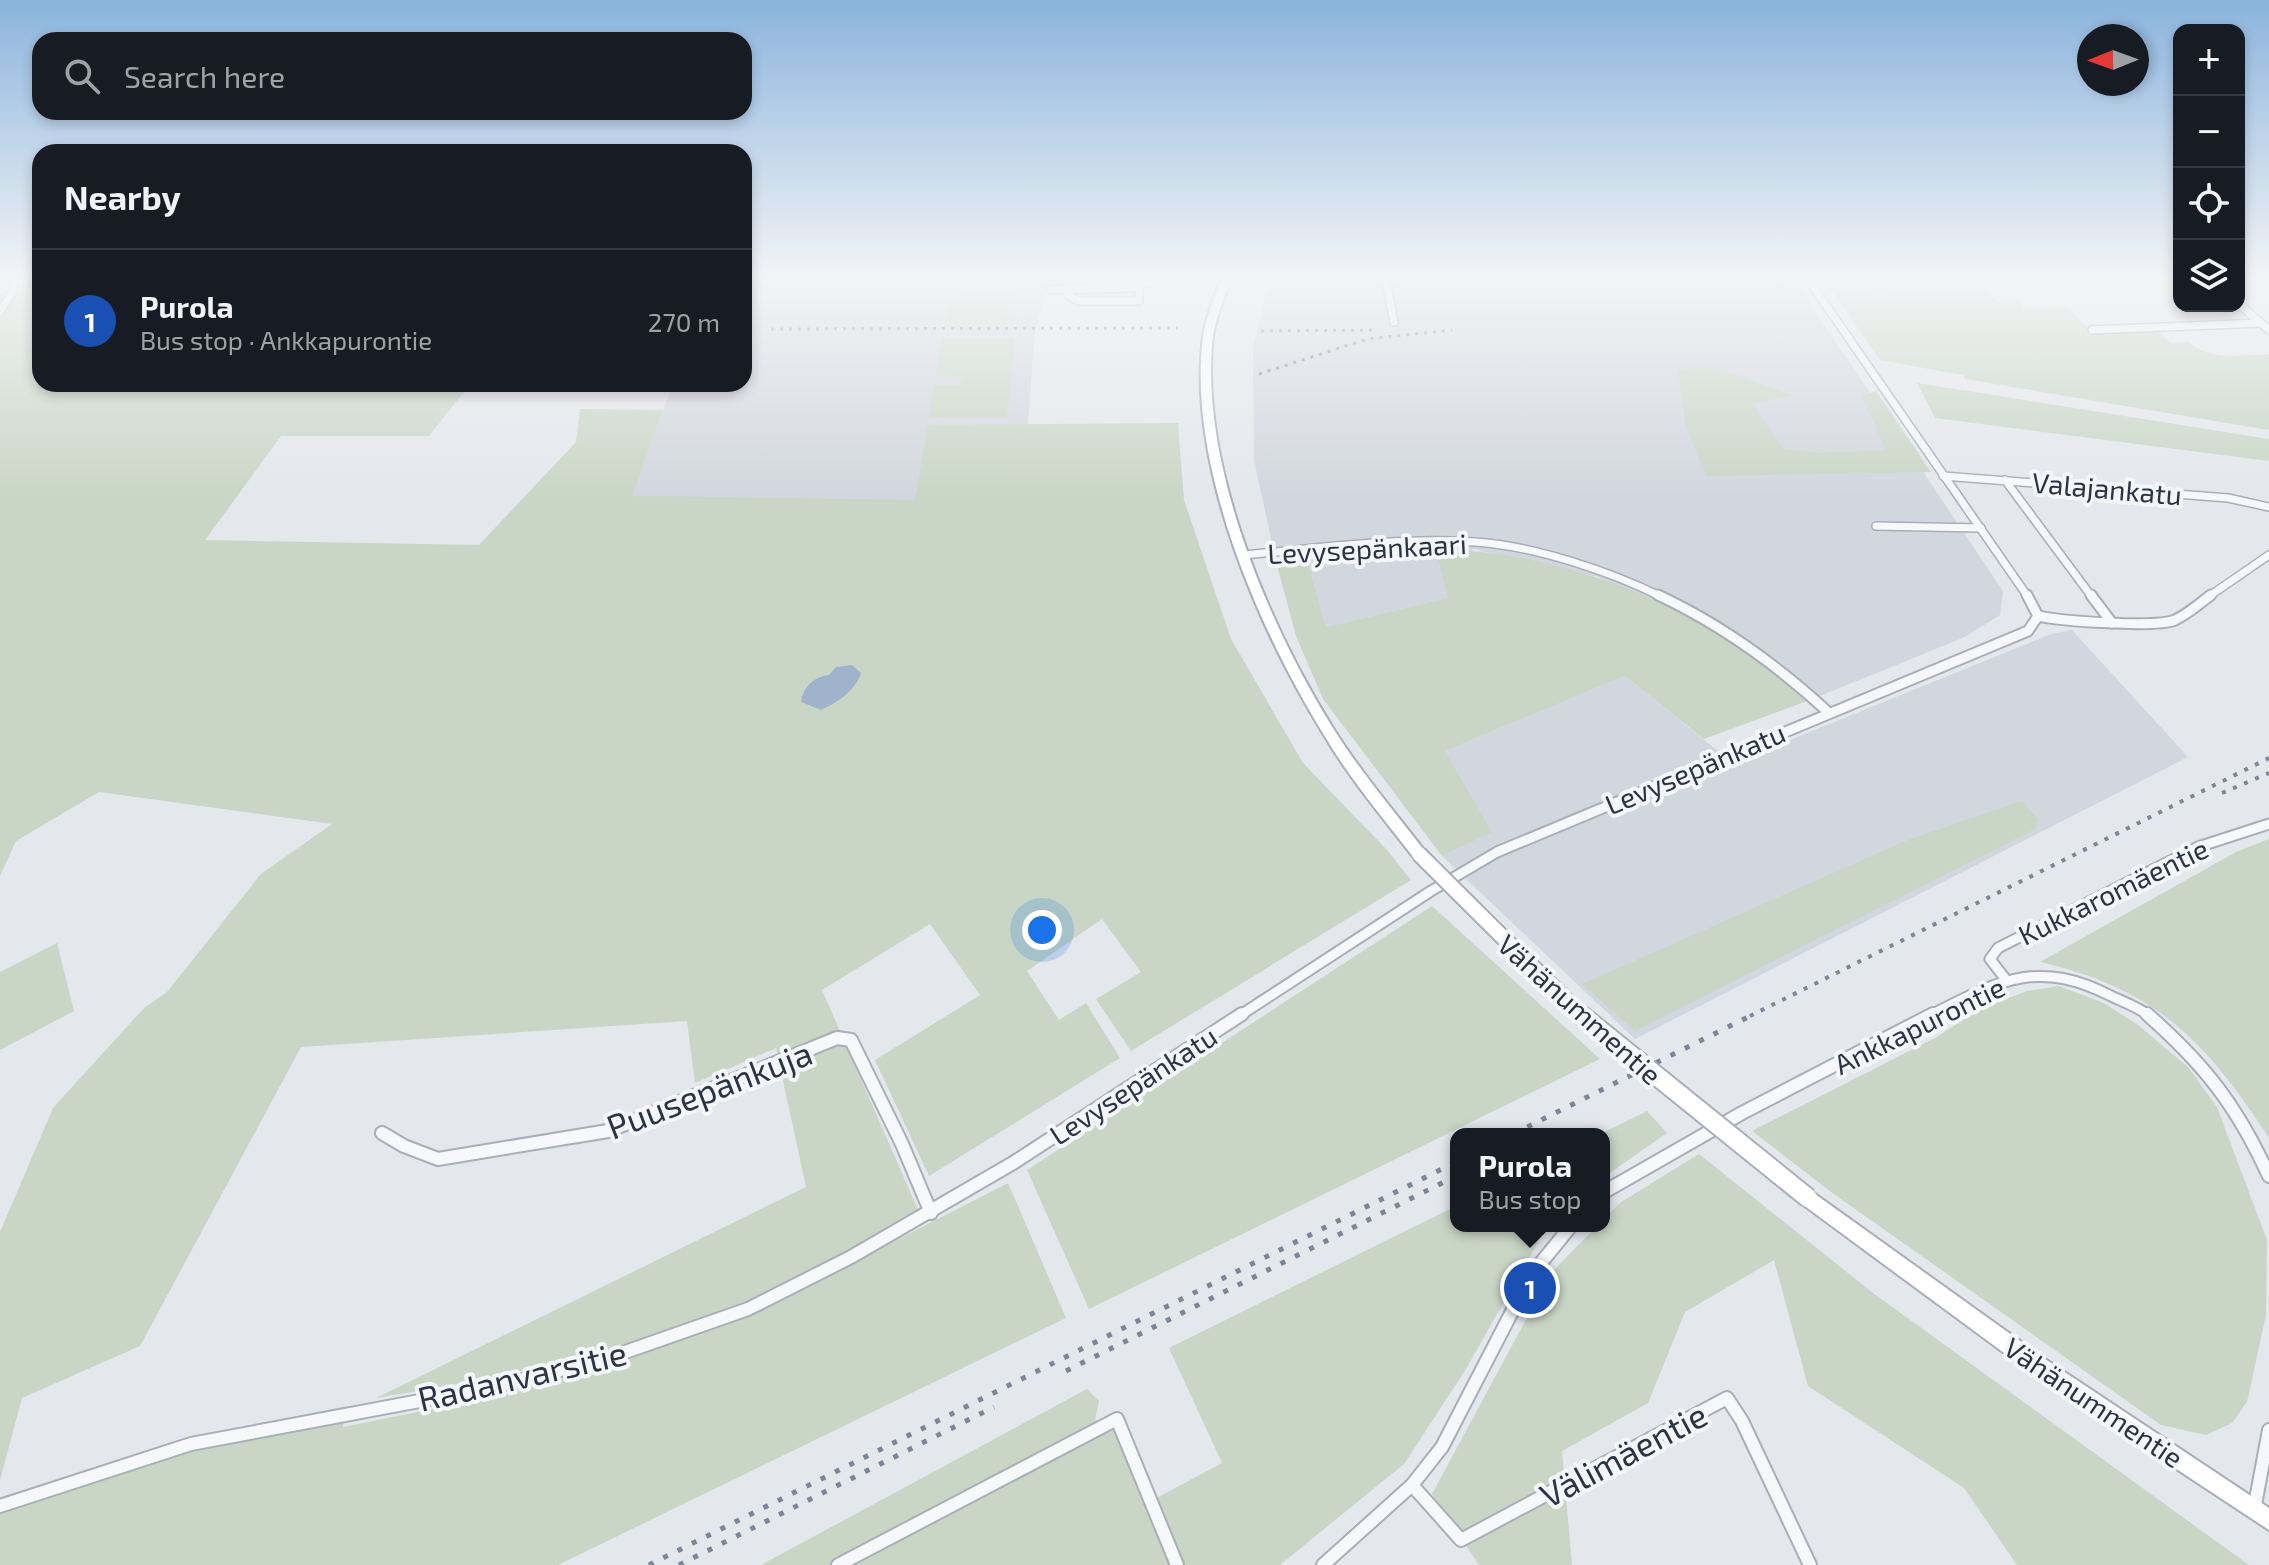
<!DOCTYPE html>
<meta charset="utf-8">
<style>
body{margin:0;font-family:"Exo 2",sans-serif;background:#20242c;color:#f1f3f6}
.controls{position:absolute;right:24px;top:24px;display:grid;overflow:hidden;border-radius:16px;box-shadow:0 4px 12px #0003}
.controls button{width:72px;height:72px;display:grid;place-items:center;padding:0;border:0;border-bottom:2px solid #363941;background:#171b24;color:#f1f3f6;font:40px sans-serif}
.compass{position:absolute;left:2077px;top:24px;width:72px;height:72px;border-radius:50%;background:#171b24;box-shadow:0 4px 12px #0003;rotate:269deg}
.you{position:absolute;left:1042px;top:930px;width:28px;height:28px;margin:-20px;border:6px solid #fff;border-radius:50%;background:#1a73e8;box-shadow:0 0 0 12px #1a73e833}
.badge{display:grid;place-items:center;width:52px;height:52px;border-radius:50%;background:#d1495b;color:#fff;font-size:26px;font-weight:700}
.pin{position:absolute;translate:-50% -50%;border:4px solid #fff;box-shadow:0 2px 8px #0006}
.popup{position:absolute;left:1450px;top:1128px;width:160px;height:104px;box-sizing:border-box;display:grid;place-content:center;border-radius:16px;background:#171b24;filter:drop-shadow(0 2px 6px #0005);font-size:26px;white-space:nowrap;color:#9ea1a6}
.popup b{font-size:30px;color:#f1f3f6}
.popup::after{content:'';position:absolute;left:50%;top:100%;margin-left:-16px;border:16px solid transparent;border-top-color:#171b24}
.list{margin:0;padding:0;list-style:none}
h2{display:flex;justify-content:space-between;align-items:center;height:104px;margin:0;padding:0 32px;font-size:34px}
h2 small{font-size:26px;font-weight:400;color:#9ea1a6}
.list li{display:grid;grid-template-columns:52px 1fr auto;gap:24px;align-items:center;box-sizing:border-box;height:144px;padding:0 32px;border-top:2px solid #363941}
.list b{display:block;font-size:30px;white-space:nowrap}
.list p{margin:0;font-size:26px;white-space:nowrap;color:#9ea1a6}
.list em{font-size:26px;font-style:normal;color:#9ea1a6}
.icon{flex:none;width:44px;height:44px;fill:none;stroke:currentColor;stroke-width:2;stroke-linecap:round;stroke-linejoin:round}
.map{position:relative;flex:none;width:2269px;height:1565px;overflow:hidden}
.search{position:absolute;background:#171b24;box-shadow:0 4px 12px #0003;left:32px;top:32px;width:720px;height:88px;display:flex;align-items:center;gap:20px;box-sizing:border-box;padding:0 28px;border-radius:24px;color:#9ea1a6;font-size:30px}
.panel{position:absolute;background:#171b24;box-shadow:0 4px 12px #0003;left:32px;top:144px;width:720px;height:248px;border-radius:24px}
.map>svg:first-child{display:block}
</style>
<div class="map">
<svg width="2269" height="1565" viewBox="0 0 2269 1565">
<rect width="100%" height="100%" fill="#e4e7ec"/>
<!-- built -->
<g fill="#d2d6de">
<polygon points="744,275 1157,275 1102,292 1046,292 1035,331 1022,502 922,503 631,496 673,384 744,384"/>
<polygon points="1271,275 1791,275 2003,591 2000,615 1965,637 1810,700 1706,625 1598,577 1473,549 1449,598 1326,627 1307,559 1276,561 1254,460 1253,347"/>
<polygon points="1851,275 1913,275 1928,292 1869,297"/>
<polygon points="2072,630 2188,757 1635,1039 1442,856 1491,832 1445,751 1625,676 1733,763 2051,634"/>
</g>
<!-- green -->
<g fill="#c9d6c5">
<path d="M0,275H40V384H470L429,436H281L205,540L479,545L576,442L580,409L663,410L632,496L915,500L928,425L1178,423L1184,500L1231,639L1303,763L1387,850L1411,880L1131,1051L1096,999L1141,972L1102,919L1027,971L1059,1020L1086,1003L1120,1058L929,1176L875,1060L980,995L930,924L822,990L919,1212C862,1241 805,1275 746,1301C628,1351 502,1378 376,1398L806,1187L776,1048L695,1083L687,1021L301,1047L140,1346L22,1398L0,1480V1232L53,1108L144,1008L167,992L261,874L332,824L99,792L16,841L0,876Z"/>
<path d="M1821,275H1851L1869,297L1927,292L1913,275H1972L1998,302H2018L2025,309L2069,308L2092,333L2157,331L2171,343L2189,342C2210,362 2241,355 2269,354V430L1965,379L1963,375L1880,360Z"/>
<polygon points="965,295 1009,295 1005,327 944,327 948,304"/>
<polygon points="942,338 1015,338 1007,417 929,418 934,385 960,385 962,376 936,375"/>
<polygon points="1717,368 1792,395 1752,404 1784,449 1820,453 1886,450 1862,396 1876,391 1931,472 1706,476 1685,424 1678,370"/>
<polygon points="1917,383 2269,439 2269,461 1935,418"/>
<path d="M1436,549C1525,550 1627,581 1705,625C1742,645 1776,676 1810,700L1704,739L1625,676L1445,751L1492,832L1442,856L1323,699L1296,636L1276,561L1307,559L1326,627L1448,598Z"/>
<polygon points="2022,801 2038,819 2035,829 1635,1031 1582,984 1910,839"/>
<path d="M2269,839V1138C2207,1042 2155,988 2040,962L2236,852Z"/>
<polygon points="1432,906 1600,1059 1089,1309 1027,1170"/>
<polygon points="57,943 74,1011 0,1050 0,972"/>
<polygon points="2059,986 2104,1003 2138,1025 2188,1067 2217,1107 2267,1240 2266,1315 2247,1402 2232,1423 2206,1435 2161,1425 1831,1192 1752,1131 1935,1038 1982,1008 2027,991"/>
<polygon points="1647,1111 1667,1133 1604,1177 1604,1134 1600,1134"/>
<polygon points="1699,1154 1873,1293 2249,1565 2017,1565 1964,1488 1808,1386 1774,1260 1685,1312 1648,1403 1562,1451 1572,1565 1479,1565 1432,1494 1551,1273 1597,1226 1604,1226 1604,1219 1621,1202"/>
<polygon points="1008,1183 1066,1318 558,1565 0,1565 0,1500 188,1438 347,1406 343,1427 486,1398 609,1365 748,1316"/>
<polygon points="1456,1206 1456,1226 1547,1226 1466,1369 1404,1464 1280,1565 761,1565 1087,1389 1099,1401 1095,1420 1116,1423 1149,1502 1222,1463 1169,1348"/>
</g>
<!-- water -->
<path fill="#9fb4cc" d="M852,665L861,673C856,690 837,703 821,710L801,702C803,687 813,677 829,675L836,667Z"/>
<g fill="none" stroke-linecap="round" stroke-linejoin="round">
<defs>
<g id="minor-far2">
<polyline points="1385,275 1394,322"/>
<polyline points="1805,275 2028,597"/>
<polyline points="1051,290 1133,288 1170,275"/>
<polyline points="1068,290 1068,295 1078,301 1139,301 1139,287"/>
<polyline points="2239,304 2269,330"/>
<polyline points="0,312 14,289 13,275"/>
<polyline points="2092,330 2261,323"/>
<polyline points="1943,476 2228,498 2269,507"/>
<polyline points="2005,480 2092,597"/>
<polyline points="1876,526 1981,528"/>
<path d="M1244,555C1320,548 1398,537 1475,542C1535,546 1609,571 1662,597"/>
<polyline points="2208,597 2269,555"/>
</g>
<g id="minor-far1">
<path d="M1658,595C1722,625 1776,664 1828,712"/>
<polyline points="2091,595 2112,623"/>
<path d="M2038,616C2061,621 2156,628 2175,620C2188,614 2200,603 2211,595"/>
<polyline points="2007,981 1990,959 1998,948 2198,847 2269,824"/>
<polyline points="1239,1016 1431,891 1497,852 2028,631 2038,616 2027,595"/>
<path d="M1929,1016C1998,981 2037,958 2111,996C2124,1002 2138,1007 2150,1016"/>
</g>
<g id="minor">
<path d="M2147,1014C2205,1065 2237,1106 2269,1176"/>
<polyline points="382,1133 404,1146 438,1159 608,1131 837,1038 851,1040 902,1144 931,1213"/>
<polyline points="1604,1192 1742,1113 1933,1014"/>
<polyline points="1412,1485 1461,1540 1727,1398 1742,1421 1810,1565"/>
<polyline points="0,1506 191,1444 494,1387 611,1357 748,1309 851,1257 1013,1163 1242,1014"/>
<polyline points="2254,1510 2269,1430"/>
<polyline points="838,1565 1117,1419 1177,1565"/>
<polyline points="1323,1565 1412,1485 1442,1447 1531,1275 1571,1226"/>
</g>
<g id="secondary">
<path d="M1223,275H1233C1224,298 1214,321 1212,345C1202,468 1269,626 1333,728C1360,771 1393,810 1424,850L1426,854L1424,858H1414C1383,818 1350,779 1324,735C1259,630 1190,471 1202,345C1204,321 1214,298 1223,275Z"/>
<polygon points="1808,1189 2048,1361 2269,1508 2269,1530 2034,1375 1802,1204 1799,1198 1802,1192"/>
</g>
</defs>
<!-- minor-far2 casing -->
<use href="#minor-far2" stroke="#a9aeb7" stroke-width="10"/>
<!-- minor-far1 casing -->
<use href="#minor-far1" stroke="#a9aeb7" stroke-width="13"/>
<!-- minor casing -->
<use href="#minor" stroke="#a9aeb7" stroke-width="16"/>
<!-- secondary casing -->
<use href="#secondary" stroke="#a9aeb7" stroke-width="4"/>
<!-- minor-far2 -->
<use href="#minor-far2" stroke="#f7f8fa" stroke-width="7"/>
<!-- minor-far1 -->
<use href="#minor-far1" stroke="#f7f8fa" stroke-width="9"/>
<!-- minor -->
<use href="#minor" stroke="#f7f8fa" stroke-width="12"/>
<!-- secondary -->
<use href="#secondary" fill="#fff" fill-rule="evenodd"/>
<!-- rail-far2 -->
<g stroke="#7d8696" stroke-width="3" stroke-dasharray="3 6" stroke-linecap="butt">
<polyline points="771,329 1178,328"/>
<polyline points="1261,331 1376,330"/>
<polyline points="1259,374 1367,339 1452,330"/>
</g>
<!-- rail-far1 -->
<g stroke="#7d8696" stroke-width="4" stroke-dasharray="4 8" stroke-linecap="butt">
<polyline points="2222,793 2269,773"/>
<polyline points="1750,1016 2269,758"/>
</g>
<!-- rail -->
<g stroke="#7d8696" stroke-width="5" stroke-dasharray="5 11" stroke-linecap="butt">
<polyline points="1513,1134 1754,1014"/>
<polyline points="1066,1371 1456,1176"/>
<polyline points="649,1565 1456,1162"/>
<polyline points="679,1565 994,1407"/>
</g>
<defs>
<polyline id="secondary-bridge-far1" points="1419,854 1582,1016"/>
<polyline id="secondary-bridge" points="1580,1014 1808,1198"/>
</defs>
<!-- secondary-bridge-far1 casing -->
<use href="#secondary-bridge-far1" stroke="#a9aeb7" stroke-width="18" stroke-linecap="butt"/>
<!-- secondary-bridge casing -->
<use href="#secondary-bridge" stroke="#a9aeb7" stroke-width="22" stroke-linecap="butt"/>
<!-- secondary-bridge-far1 -->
<use href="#secondary-bridge-far1" stroke="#fff" stroke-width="14"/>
<!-- secondary-bridge -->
<use href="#secondary-bridge" stroke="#fff" stroke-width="18"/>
</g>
<!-- sky -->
<linearGradient id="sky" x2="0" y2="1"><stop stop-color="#8bb4dd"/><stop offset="0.56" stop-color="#f3f4f6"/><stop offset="1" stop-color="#f3f4f6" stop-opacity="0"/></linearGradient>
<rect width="2269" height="495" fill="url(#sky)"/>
<g text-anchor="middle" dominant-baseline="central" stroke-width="8" stroke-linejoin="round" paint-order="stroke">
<!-- street labels -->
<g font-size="28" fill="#2b3445" stroke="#f4f6f9">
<text transform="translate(2107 488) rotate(5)">Valajankatu</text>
<text transform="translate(1367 548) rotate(-3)">Levysepänkaari</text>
<text transform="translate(1695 768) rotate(-23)">Levysepänkatu</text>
<text transform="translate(2113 891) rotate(-26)">Kukkaromäentie</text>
<text transform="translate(1580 1009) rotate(42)">Vähänummentie</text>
<text transform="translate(1919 1025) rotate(-26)">Ankkapurontie</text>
<text transform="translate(1133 1085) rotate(-33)">Levysepänkatu</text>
<text transform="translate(2094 1402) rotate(34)">Vähänummentie</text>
</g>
<!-- near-street labels -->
<g font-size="34" fill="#2b3445" stroke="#f4f6f9">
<text transform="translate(709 1089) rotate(-21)">Puusepänkuja</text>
<text transform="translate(522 1375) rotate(-13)">Radanvarsitie</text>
<text transform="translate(1623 1454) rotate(-28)">Välimäentie</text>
</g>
</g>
</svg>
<div class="controls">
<button>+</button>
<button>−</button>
<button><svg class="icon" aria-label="locate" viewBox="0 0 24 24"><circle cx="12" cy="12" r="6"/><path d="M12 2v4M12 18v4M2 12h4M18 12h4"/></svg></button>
<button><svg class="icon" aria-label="layers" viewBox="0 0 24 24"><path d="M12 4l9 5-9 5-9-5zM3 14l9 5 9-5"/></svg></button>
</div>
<svg class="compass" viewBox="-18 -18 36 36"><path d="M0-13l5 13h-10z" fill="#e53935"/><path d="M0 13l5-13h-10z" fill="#9ea1a6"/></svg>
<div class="you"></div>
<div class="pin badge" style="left:1530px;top:1288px;background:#1a4fb4">1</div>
<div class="popup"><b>Purola</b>Bus stop</div>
<div class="search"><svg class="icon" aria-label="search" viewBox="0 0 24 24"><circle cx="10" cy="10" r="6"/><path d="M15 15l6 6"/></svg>Search here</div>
<section class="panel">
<h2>Nearby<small></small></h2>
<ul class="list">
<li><span class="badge" style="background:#1a4fb4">1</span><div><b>Purola</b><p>Bus stop · Ankkapurontie</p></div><em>270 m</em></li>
</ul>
</section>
</div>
